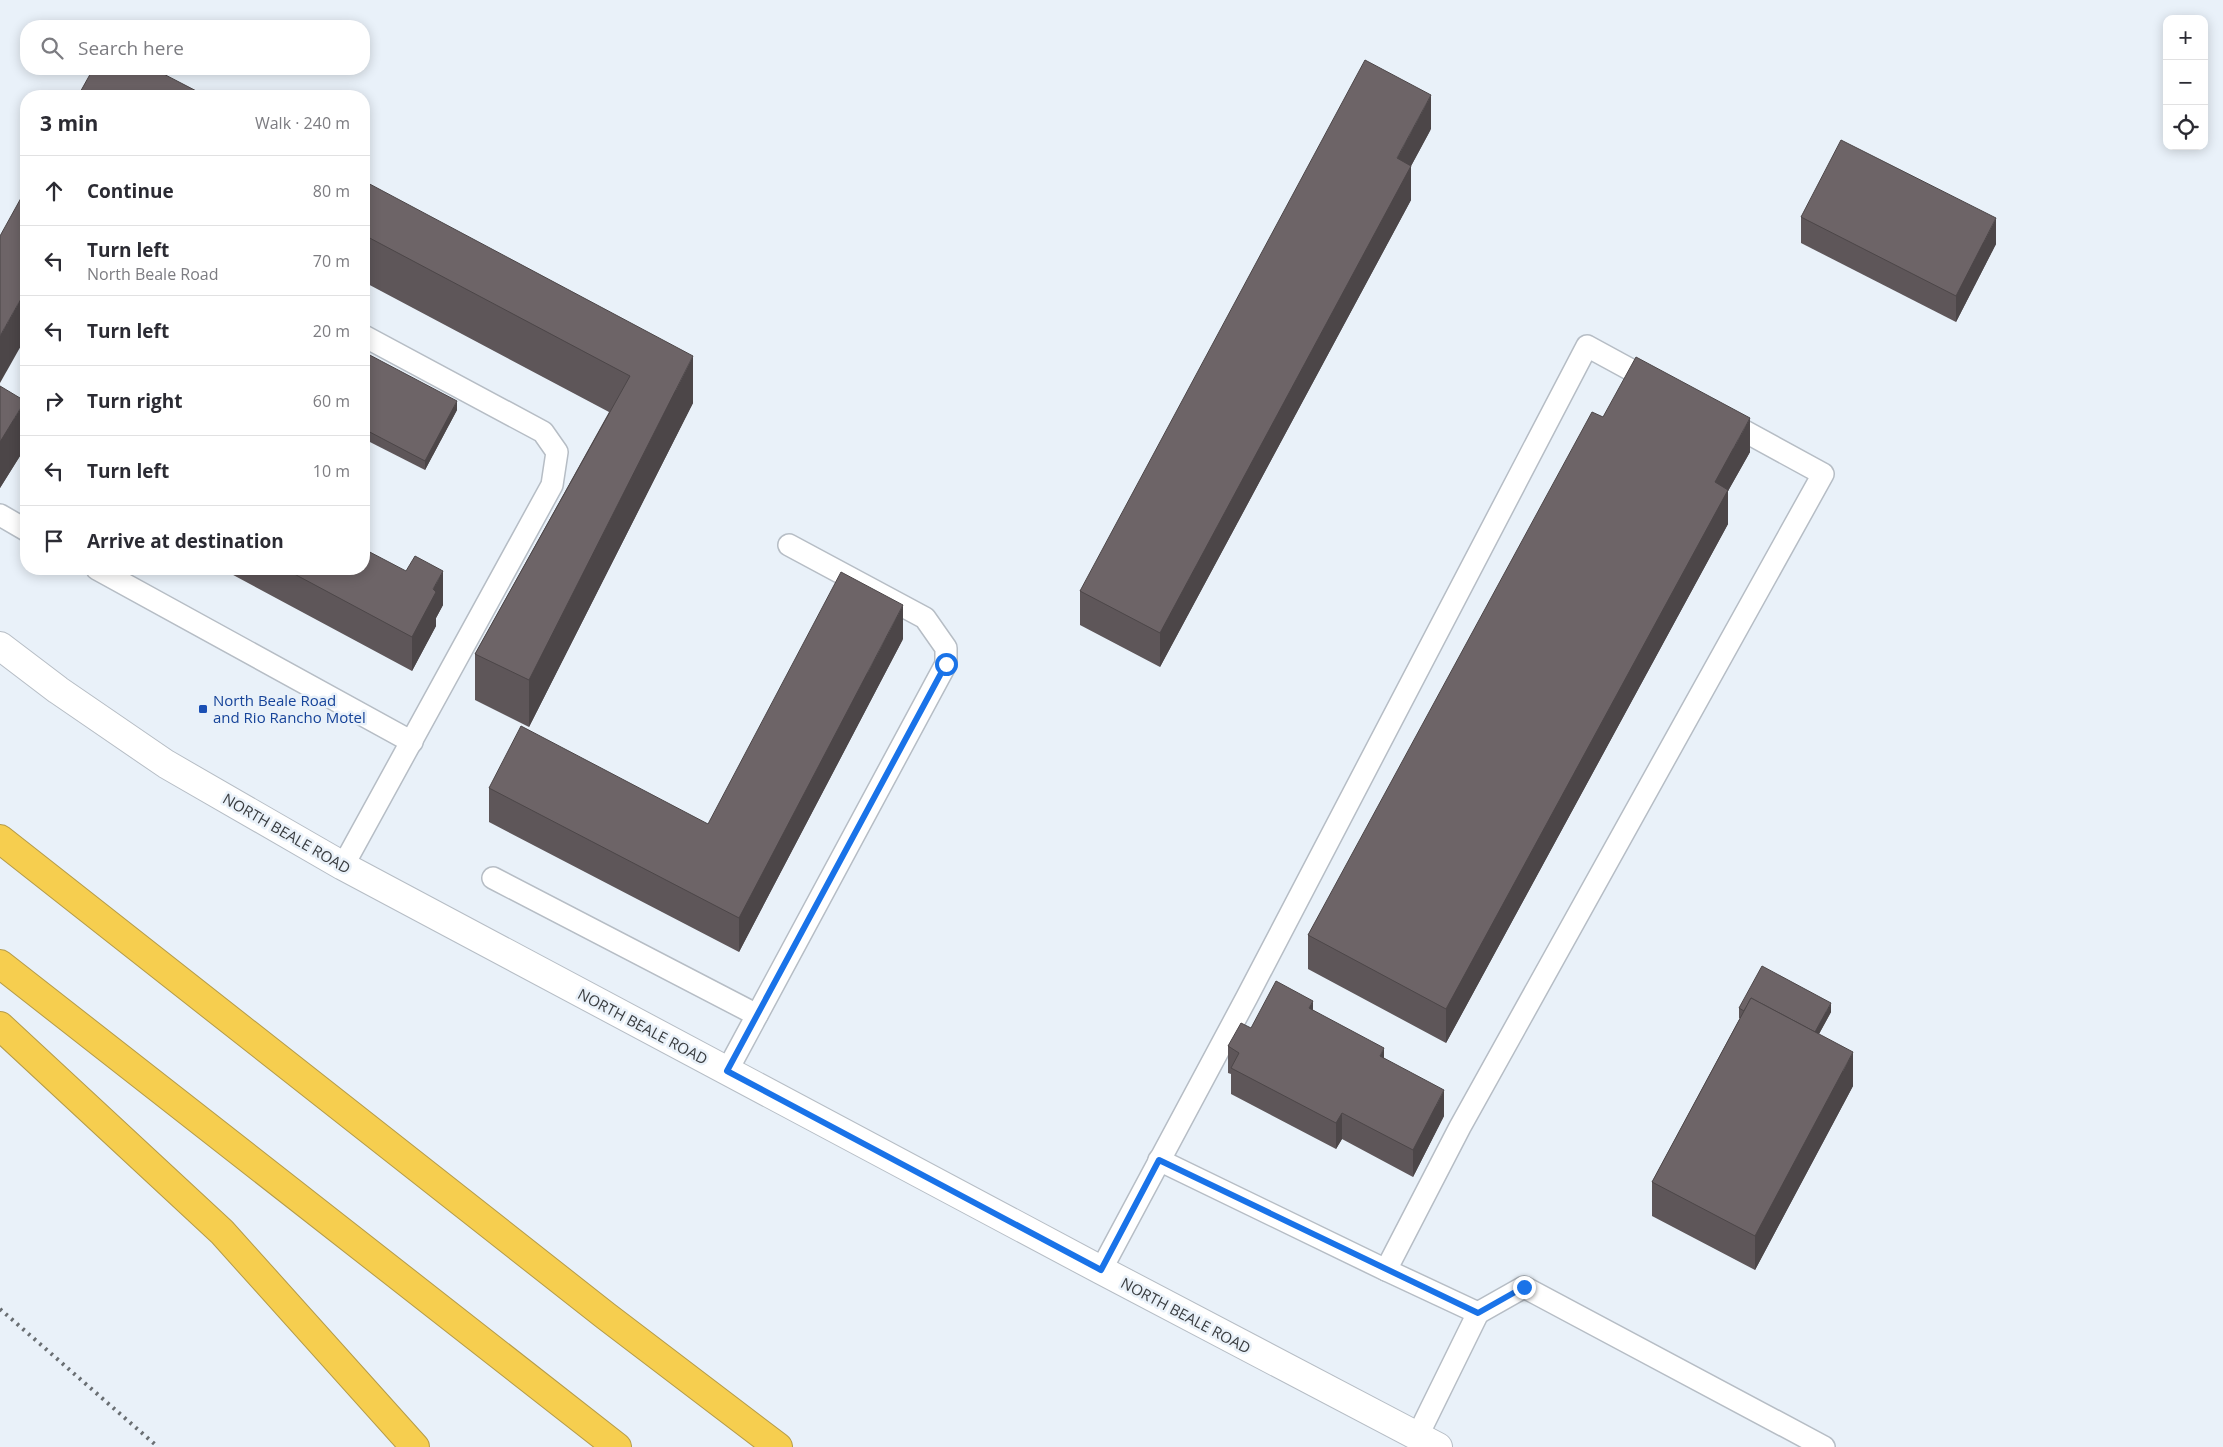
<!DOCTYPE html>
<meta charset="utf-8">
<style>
body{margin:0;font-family:"Open Sans",sans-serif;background:#f7f7f7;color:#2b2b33}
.controls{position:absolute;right:15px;top:15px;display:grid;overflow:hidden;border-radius:10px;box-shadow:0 2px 12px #0003}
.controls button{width:45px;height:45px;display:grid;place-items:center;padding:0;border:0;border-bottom:1px solid #e1e1e2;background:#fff;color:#2b2b33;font:25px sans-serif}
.stop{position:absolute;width:15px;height:15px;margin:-11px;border:4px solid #1a73e8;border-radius:50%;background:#fff}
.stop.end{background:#1a73e8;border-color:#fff;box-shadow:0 1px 5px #0008}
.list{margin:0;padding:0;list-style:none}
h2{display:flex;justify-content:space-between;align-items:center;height:65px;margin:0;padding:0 20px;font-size:21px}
h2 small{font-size:16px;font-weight:400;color:#7c7c81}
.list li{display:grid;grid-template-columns:32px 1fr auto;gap:15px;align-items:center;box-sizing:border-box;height:70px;padding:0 20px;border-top:1px solid #e1e1e2}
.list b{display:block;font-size:19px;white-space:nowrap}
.list p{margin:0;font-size:16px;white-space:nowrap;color:#7c7c81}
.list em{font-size:16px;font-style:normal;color:#7c7c81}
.icon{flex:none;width:28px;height:28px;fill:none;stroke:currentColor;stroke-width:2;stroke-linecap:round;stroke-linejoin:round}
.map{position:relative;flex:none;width:2223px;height:1447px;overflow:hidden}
.search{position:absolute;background:#fff;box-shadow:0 2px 12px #0003;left:20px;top:20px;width:350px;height:55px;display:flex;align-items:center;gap:12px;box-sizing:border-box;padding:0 18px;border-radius:20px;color:#7c7c81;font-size:19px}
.panel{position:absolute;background:#fff;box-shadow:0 2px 12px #0003;left:20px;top:90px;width:350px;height:485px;border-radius:20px}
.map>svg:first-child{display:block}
</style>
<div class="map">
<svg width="2223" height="1447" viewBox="0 0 2223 1447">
<rect width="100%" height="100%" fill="#e9f1f9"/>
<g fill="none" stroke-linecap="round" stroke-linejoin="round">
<defs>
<g id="lane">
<polyline points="0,515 26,530"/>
<polyline points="97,569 412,742"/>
<polyline points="343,866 552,485 557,452 543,432 364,336"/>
<polyline points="493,878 757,1015"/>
<polyline points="727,1071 946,664 946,648 925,618 789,545"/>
<polyline points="1159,1160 1386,1270"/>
<polyline points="1101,1270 1247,997 1587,346 1655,383"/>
<polyline points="1478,1313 1524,1287 1824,1447"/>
<polyline points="1417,1437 1478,1313 1386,1270 1460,1127 1823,474 1726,421"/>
</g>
<polyline id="secondary" points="0,646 58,690 166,764 343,866 1101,1270 1438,1447"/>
<g id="highway">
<polyline points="0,839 606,1316 778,1447"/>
<polyline points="0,964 617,1447"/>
<polyline points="0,1026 222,1232 415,1447"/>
</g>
</defs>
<!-- lane casing -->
<use href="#lane" stroke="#b6bdc5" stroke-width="24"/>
<!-- secondary casing -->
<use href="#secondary" stroke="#b6bdc5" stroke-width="30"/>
<!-- highway casing -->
<use href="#highway" stroke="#b49b49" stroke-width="30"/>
<!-- lane -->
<use href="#lane" stroke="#fff" stroke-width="21"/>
<!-- secondary -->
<use href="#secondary" stroke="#fff" stroke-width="28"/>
<!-- highway -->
<use href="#highway" stroke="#f6ce4f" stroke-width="28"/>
<!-- rail -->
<polyline stroke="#696e72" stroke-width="4" stroke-dasharray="2.5 5" stroke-linecap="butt" points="0,1309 158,1447"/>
</g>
<!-- wall -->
<g fill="#5e5659">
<polygon points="1431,129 1411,166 1411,200 1160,667 1080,625 1080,591"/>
<polygon points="364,181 693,403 529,727 475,700 475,654 609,412 364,282"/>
<polygon points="1801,217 1996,244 1956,322 1801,243"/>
<polygon points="364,352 457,410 425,470 364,439"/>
<polygon points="0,386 25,448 0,488"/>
<polygon points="1603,417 1750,452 1728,491 1728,524 1446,1043 1308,969 1308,935"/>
<polygon points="222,569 364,569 443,605 436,618 436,626 412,671"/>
<polygon points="903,639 739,952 489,822 489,788 708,824"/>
<polygon points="1739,1008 1831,1012 1819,1034 1853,1086 1755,1270 1652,1216 1652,1182 1740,1018 1739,1018"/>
<polygon points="1313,1010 1384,1058 1444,1116 1413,1177 1342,1139 1336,1149 1231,1094 1231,1074 1228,1073 1228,1046 1251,1028"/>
</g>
<!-- shaded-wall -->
<g fill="#4c4648">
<polygon points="1431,95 1431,129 1397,192 1397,158"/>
<polygon points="1411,166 1411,200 1160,667 1160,633"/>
<polygon points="1996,218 1996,244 1956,322 1956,296"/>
<polygon points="26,290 26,337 0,383 0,336"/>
<polygon points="693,356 693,403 529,727 529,680"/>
<polygon points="25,401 25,448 0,488 0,442"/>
<polygon points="457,401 457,410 425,470 425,461"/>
<polygon points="1750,418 1750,452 1728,491 1728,524 1446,1043 1446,1009 1715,482"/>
<polygon points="443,571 443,605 436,618 436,626 412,671 412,637 433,589"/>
<polygon points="903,605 903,639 739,952 739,918"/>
<polygon points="1313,1001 1313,1027 1309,1008"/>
<polygon points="1831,1003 1831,1012 1808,1054 1808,1045"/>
<polygon points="1384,1048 1384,1074 1380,1056"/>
<polygon points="1853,1052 1853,1086 1755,1270 1755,1236"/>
<polygon points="1444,1090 1444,1116 1413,1177 1413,1150"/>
<polygon points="1342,1113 1342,1139 1336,1149 1336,1123"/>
</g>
<!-- building -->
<g fill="#6d6467" stroke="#4c4648">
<polygon points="1365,60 1431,95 1397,158 1411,166 1160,633 1080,591"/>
<polygon points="93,69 154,69 206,96 78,96"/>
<polygon points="1841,140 1996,218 1956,296 1801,217"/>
<polygon points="364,181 693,356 529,680 475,654 630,376 364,235"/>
<polygon points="26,189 26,290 0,336 0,236"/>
<polygon points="364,352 457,401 425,461 364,429"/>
<polygon points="1636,357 1750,418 1715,482 1728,490 1446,1009 1308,935 1592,412 1603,417"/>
<polygon points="0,386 25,401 0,442"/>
<polygon points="364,549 406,571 415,556 443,571 433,589 436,592 412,637 285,569 364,569"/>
<polygon points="841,572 903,605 739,918 489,788 521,726 708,824"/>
<polygon points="1762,966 1831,1003 1815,1032 1751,998 1744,1011 1739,1008"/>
<polygon points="1276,981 1313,1001 1309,1008 1384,1048 1380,1056 1444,1090 1413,1150 1342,1113 1336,1123 1231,1068 1239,1053 1228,1046 1241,1023 1251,1028"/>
<polygon points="1751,998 1853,1052 1755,1236 1652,1182"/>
</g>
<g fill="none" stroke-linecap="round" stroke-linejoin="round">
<!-- route -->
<polyline stroke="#1a73e8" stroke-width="6" points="946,664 727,1071 1101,1270 1159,1160 1478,1313 1524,1287"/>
</g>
<!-- markers -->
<rect fill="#1a4fb4" stroke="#e9f1f9" stroke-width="2" x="198" y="704" width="10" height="10" rx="2.5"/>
<g text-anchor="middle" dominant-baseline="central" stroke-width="5" stroke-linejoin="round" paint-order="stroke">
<!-- transit labels -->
<g font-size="15" fill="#164399" stroke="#e9f1f9" text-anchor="start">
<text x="213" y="700">North Beale Road<tspan x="213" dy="17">and Rio Rancho Motel</tspan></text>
</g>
<!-- street labels -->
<g font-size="15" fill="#393c3f" stroke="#e9f1f9">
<text transform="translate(287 833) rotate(30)">NORTH BEALE ROAD</text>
<text transform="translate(643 1026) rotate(28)">NORTH BEALE ROAD</text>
<text transform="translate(1186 1315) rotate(28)">NORTH BEALE ROAD</text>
</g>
</g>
</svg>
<div class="controls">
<button>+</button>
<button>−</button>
<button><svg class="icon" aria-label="locate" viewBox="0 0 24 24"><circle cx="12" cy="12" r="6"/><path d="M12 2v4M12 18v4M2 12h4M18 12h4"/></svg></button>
</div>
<div class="stop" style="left:946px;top:664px"></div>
<div class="stop end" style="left:1524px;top:1287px"></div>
<div class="search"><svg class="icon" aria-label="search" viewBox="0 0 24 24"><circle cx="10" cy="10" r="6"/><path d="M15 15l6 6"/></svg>Search here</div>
<section class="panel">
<h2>3 min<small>Walk · 240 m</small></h2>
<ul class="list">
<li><svg class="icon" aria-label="ahead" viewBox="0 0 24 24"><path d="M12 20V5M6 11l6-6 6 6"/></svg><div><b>Continue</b></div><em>80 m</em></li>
<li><svg class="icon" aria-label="left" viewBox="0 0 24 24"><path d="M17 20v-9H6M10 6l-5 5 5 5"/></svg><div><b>Turn left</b><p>North Beale Road</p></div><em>70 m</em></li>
<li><svg class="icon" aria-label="left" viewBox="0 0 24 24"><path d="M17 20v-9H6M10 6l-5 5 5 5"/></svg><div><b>Turn left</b></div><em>20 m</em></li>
<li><svg class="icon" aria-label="right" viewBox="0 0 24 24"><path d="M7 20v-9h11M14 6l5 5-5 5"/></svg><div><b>Turn right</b></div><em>60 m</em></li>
<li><svg class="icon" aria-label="left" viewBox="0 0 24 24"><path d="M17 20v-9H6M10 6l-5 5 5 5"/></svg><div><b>Turn left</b></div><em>10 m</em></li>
<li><svg class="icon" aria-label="arrive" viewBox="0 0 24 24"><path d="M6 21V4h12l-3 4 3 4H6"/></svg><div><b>Arrive at destination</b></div></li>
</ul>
</section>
</div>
